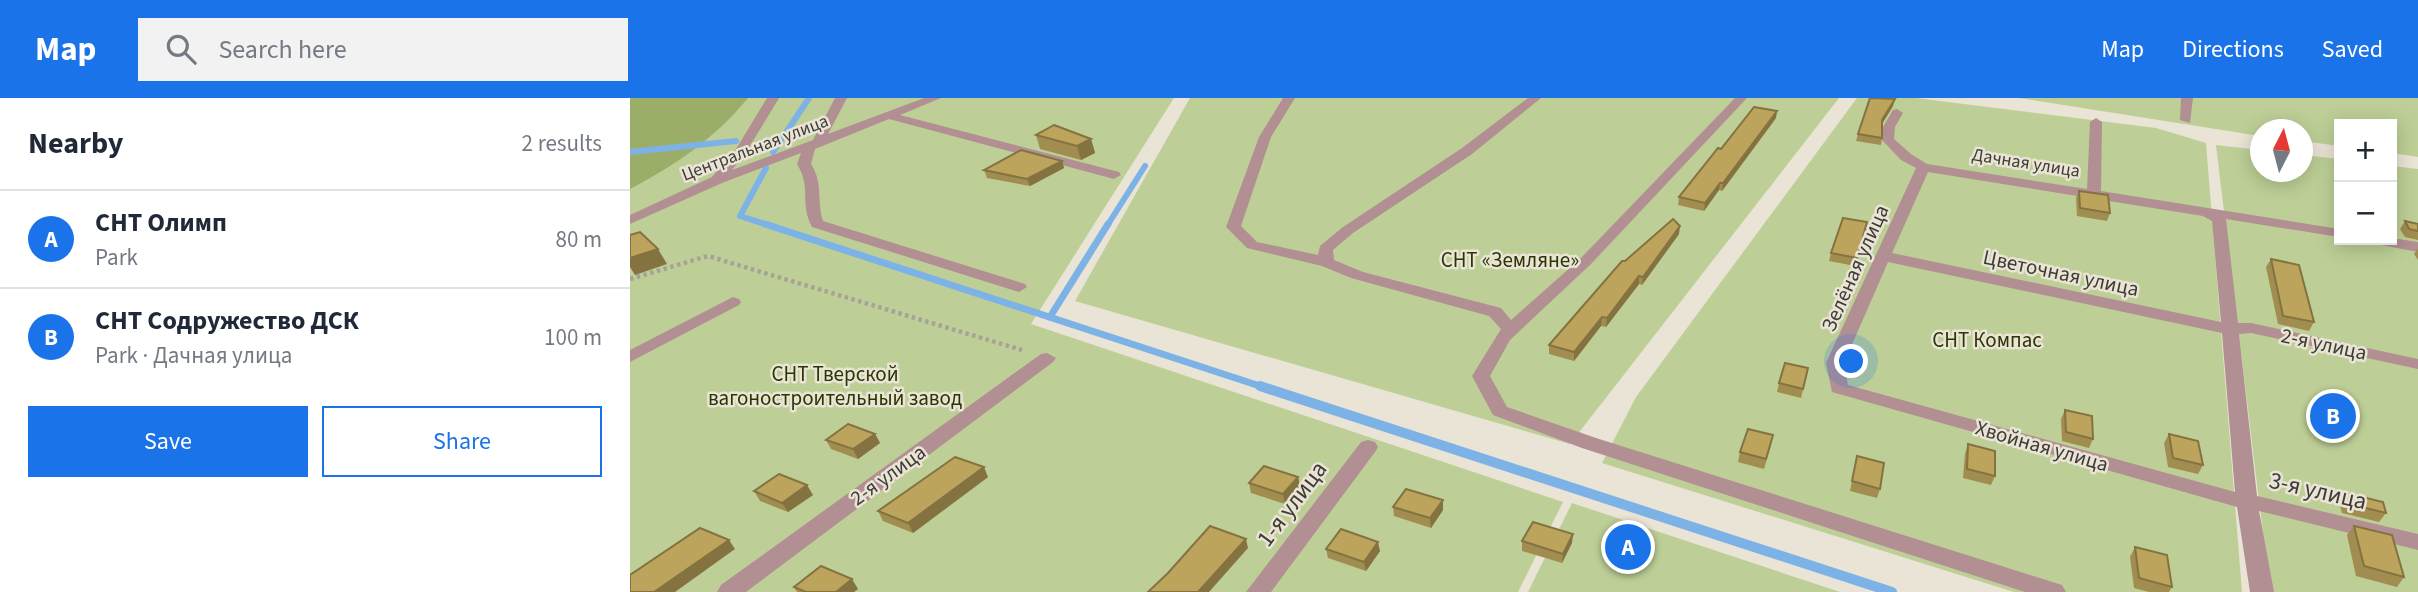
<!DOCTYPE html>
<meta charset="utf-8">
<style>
body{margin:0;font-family:"Source Sans 3",sans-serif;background:#f2f2f3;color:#1f2937}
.controls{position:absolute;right:21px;top:21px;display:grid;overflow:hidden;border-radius:0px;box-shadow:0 4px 18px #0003}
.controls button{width:63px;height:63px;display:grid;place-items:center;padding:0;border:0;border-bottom:2px solid #e0e1e3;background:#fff;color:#1f2937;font:35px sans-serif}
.compass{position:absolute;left:1620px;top:21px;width:63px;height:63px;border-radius:50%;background:#fff;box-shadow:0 4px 18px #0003;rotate:6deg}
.you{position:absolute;left:1222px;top:264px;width:24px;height:24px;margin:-18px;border:5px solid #fff;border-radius:50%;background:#1a73e8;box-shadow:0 0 0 10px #1a73e833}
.badge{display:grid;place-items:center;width:46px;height:46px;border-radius:50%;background:#1a73e8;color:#fff;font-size:23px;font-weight:700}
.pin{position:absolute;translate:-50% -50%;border:4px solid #fff;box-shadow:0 2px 7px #0006}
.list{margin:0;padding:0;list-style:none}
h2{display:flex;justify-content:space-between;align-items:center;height:91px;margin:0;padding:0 28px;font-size:30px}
h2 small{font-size:23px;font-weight:400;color:#747a83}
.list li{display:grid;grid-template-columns:46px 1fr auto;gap:21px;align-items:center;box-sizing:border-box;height:98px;padding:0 28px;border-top:2px solid #e0e1e3}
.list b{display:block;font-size:26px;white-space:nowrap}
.list p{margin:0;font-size:23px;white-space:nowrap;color:#747a83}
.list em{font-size:23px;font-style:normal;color:#747a83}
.actions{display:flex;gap:14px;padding:21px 28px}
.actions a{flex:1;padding:16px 0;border:2px solid #1a73e8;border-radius:0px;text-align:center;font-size:24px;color:#1a73e8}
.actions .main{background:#1a73e8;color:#fff}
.icon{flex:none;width:38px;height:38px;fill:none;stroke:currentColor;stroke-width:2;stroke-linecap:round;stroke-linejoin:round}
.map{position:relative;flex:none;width:1788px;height:494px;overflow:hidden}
header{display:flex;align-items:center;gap:42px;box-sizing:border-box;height:98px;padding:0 35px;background:#1a73e8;color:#fff}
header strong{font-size:33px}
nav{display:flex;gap:38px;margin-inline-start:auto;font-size:24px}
.search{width:490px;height:63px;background:#f2f2f3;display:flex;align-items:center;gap:18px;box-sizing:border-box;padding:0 24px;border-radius:0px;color:#747a83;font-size:26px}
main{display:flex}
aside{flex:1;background:#fff}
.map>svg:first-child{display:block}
</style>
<header>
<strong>Map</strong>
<div class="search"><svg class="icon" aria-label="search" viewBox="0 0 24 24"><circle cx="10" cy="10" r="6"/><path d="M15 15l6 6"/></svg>Search here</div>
<nav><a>Map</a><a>Directions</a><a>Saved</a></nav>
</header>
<main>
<aside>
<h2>Nearby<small>2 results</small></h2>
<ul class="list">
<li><span class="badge">A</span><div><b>СНТ Олимп</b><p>Park</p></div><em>80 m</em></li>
<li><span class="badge">B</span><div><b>СНТ Содружество ДСК</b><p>Park · Дачная улица</p></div><em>100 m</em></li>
</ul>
<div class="actions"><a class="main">Save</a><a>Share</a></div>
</aside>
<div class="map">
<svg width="1788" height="494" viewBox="0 0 1788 494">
<rect width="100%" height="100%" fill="#e9e4d5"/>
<!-- green -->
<g fill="#bdcf96">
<polygon points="0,0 544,0 401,226 933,404 888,494 0,494"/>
<polygon points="560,0 1209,0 940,346 445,203"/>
<polygon points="1227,0 1286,0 1526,30 1576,45 1612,494 1384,494 972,365 1006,299"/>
<polygon points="1389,0 1788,0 1788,59 1762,55 1762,26 1709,26 1709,48 1673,43 1672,32 1630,32 1630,38"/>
<polygon points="1586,47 1630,52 1630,74 1672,74 1673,57 1709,61 1709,142 1762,142 1762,68 1788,71 1788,494 1640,494"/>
<polygon points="942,405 1210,494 898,494"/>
</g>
<!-- forest -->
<path fill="#9aae6a" d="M0,0H118C85,40 46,67 0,91Z"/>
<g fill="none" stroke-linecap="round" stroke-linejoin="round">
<!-- stream-far2 -->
<g stroke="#7db2e7" stroke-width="6">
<polyline points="0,54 106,43"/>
<polyline points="143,54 179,0"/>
<polyline points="136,70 110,118 141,128"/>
<polyline points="477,128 515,68"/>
</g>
<!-- stream-far1 -->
<g stroke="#7db2e7" stroke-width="7">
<polyline points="135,126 636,290"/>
<polyline points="420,219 478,126"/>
</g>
<!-- stream -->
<polyline stroke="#7db2e7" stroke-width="10" points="630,288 1262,494"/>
<!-- path -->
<polyline stroke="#a6a297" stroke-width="4.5" stroke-dasharray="3.5 3.5" stroke-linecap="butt" points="0,181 78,158 392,252"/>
<!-- minor -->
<g fill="#b28f93" fill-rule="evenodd">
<path d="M137,0H149L117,53L102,72L183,42L205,0H217L198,36L294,0H311L270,17L489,74L491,77L484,81L259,21L185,51L181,66C194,87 186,99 193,123L395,186L397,189L389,194L182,129C169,104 182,90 167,66L171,55L92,85L0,126V117L82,79L106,51Z"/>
<polygon points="653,0 665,0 641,39 611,128 627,144 688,157 690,148 713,129 832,50 898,0 911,0 842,56 723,135 703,152 704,162 733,174 871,210 881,222 951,160 1105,0 1117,0 961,166 880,242 860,278 877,309 966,340 1432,487 1436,494 1395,494 952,350 863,317 842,278 871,231 859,218 721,180 692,168 617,150 596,129 629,39"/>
<polygon points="1551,0 1563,0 1560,25 1550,22"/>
<path d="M1267,11L1273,15L1265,29L1264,41L1281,56L1297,66L1457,91L1460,24L1466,20L1472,24L1471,93L1709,131V139L1596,121L1608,225H1621L1788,261V271L1621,235L1609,236L1627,398L1788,436V452L1629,413L1644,494H1620L1607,409L1202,294L1196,265L1286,70L1271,62L1252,42L1253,29L1263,12ZM1298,74L1573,118L1582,123L1591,224L1262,155ZM1258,164L1592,235L1605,394L1218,287L1214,265Z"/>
<polygon points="1762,140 1788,144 1788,154 1746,146 1739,142"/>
<polygon points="103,199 109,201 111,204 109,207 0,264 0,252"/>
<polygon points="417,255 426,260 423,264 116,494 87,494 91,487 411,256"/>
<polygon points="738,342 745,344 748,349 745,354 641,494 616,494 731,344"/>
</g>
</g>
<!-- wall -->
<g fill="#a28d50">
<polygon points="1263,8 1252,26 1252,40 1251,47 1226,43 1228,36"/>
<polygon points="1146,20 1092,93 1089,92 1074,113 1048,107 1049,99 1091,51"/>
<polygon points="406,37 461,41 465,55 451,62 410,51"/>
<polygon points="432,63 434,70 400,88 357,80 354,72"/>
<polygon points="1449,93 1480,115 1477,123 1447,118 1446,100"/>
<polygon points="1775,123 1788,126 1788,142 1775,139 1770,131"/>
<polygon points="1237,124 1225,168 1199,163 1201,155"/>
<polygon points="1049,136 1012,187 1009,186 976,229 971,228 944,263 919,256 919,247 995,163"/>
<polygon points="1788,150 1788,162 1784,156"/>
<polygon points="1641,161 1684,224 1679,233 1648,226 1636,169"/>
<polygon points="1178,270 1171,300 1147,294 1149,285"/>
<polygon points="1435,312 1463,341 1459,350 1432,343 1431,321"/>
<polygon points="245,336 250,345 228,361 201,351 196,342"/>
<polygon points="1539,336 1573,367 1568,376 1538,369 1534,345"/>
<polygon points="1338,346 1365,378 1361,387 1333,380 1335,356"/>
<polygon points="1141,347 1134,371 1108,364 1110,354"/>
<polygon points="1227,358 1250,391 1247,400 1220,393"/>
<polygon points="358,379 283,435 253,423 248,413"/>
<polygon points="668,379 670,388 655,406 621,395 619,385"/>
<polygon points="124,393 183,397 158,414 130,403"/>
<polygon points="1716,395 1756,415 1749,424 1712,415 1709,404"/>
<polygon points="813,402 813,412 801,430 764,418 763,409"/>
<polygon points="1724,428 1774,479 1767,489 1726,478 1717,437"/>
<polygon points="892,443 942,445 932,465 892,453"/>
<polygon points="1505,449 1542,489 1539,494 1519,494 1504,490 1500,459"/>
<polygon points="696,451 750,453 736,473 698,460"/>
<polygon points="164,489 228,491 224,494 167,494"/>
</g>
<!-- shaded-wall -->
<g fill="#847341">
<polygon points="1265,1 1263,8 1250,29 1252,22"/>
<polygon points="1147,13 1146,20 1092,93 1093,85"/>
<polygon points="461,41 465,55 451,62 447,48"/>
<polygon points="432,63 434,70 400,88 397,81"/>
<polygon points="1090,85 1089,92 1074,113 1075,105"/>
<polygon points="1050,128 1049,136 1012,187 1013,179"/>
<polygon points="28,151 37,166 5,177 0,169 0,160"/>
<polygon points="1009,178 1009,186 976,229 977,220"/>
<polygon points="972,219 971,228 944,263 944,254"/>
<polygon points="245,336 250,345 228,361 223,351"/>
<polygon points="354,369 358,379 283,435 278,425"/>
<polygon points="668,379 670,388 655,406 653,396"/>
<polygon points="177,387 183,397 158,414 152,405"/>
<polygon points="813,402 813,412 801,430 800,420"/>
<polygon points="943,436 942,445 932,465 933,456"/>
<polygon points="616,441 618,450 579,494 568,494"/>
<polygon points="99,442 105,451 45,494 24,494"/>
<polygon points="748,444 750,453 736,473 734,464"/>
<polygon points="222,481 228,491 224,494 206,494"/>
</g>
<!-- building -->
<g fill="#bca45d" stroke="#847341" stroke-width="2">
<polygon points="1240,0 1265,1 1252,22 1252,40 1228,36"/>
<polygon points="1124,9 1147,13 1093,85 1090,85 1075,105 1049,99 1088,50 1091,51"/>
<polygon points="424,27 461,41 447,48 406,37"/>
<polygon points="391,52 432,63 397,81 354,72"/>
<polygon points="1449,93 1478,97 1480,115 1450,110"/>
<polygon points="1213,120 1237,124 1227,160 1201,155"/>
<polygon points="1043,121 1050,128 1013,179 1009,178 977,220 972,219 944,254 919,247 992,163 995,163"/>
<polygon points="1775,123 1788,126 1788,133 1779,131"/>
<polygon points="10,134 28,151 0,160 0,137"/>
<polygon points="1641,161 1669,167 1684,224 1653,218"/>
<polygon points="1155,265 1178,270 1173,291 1149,285"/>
<polygon points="1435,312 1462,318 1463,341 1436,334"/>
<polygon points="218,326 245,336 223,351 196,342"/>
<polygon points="1118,331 1143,337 1136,361 1110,354"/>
<polygon points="1539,336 1568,343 1573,367 1543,360"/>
<polygon points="1338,346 1365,353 1365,378 1337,371"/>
<polygon points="1227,358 1254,365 1250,391 1222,383"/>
<polygon points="325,359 354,369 278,425 248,413"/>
<polygon points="634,368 668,379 653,396 619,385"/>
<polygon points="149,376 177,387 152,405 124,393"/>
<polygon points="776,391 813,402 800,420 763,409"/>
<polygon points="1716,395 1753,404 1756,415 1719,406"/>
<polygon points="903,424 943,436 933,456 892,443"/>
<polygon points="580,428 616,441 568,494 518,494 538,475"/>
<polygon points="1724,428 1762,437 1774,479 1734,468"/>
<polygon points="70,430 99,442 24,494 0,494 0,477"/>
<polygon points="711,431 748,444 734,464 696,451"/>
<polygon points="1505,449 1537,457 1542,489 1509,480"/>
<polygon points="191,468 222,481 206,494 176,494 164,489"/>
</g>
<g text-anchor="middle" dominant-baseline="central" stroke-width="5" stroke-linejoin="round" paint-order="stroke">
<!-- far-street labels -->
<g font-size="18" fill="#3e3c36" stroke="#e9e4d5">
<text transform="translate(125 50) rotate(-21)">Центральная улица</text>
<text transform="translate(1396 65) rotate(9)">Дачная улица</text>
</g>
<!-- park labels -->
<g font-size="21" fill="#2b3702" stroke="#e9e4d5">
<text x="880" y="162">СНТ «Земляне»</text>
<text x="1357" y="242">СНТ Компас</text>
<text x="205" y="276">СНТ Тверской<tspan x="205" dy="24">вагоностроительный завод</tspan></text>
</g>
<!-- street labels -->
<g font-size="21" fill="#3e3c36" stroke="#e9e4d5">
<text transform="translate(1225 170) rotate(-66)">Зелёная улица</text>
<text transform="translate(1431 175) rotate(12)">Цветочная улица</text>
<text transform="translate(1694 246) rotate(12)">2-я улица</text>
<text transform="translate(1412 348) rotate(16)">Хвойная улица</text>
<text transform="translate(258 377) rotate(-36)">2-я улица</text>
</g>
<!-- near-street labels -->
<g font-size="24" fill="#3e3c36" stroke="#e9e4d5">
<text transform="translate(1688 393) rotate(13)">3-я улица</text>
<text transform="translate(662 406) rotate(-53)">1-я улица</text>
</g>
</g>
</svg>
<div class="controls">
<button>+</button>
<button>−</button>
</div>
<svg class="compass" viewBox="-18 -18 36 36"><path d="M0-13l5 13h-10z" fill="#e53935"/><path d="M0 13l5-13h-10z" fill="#747a83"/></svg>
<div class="you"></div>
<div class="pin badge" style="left:998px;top:449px">A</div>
<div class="pin badge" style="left:1703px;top:318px">B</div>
</div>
</main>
